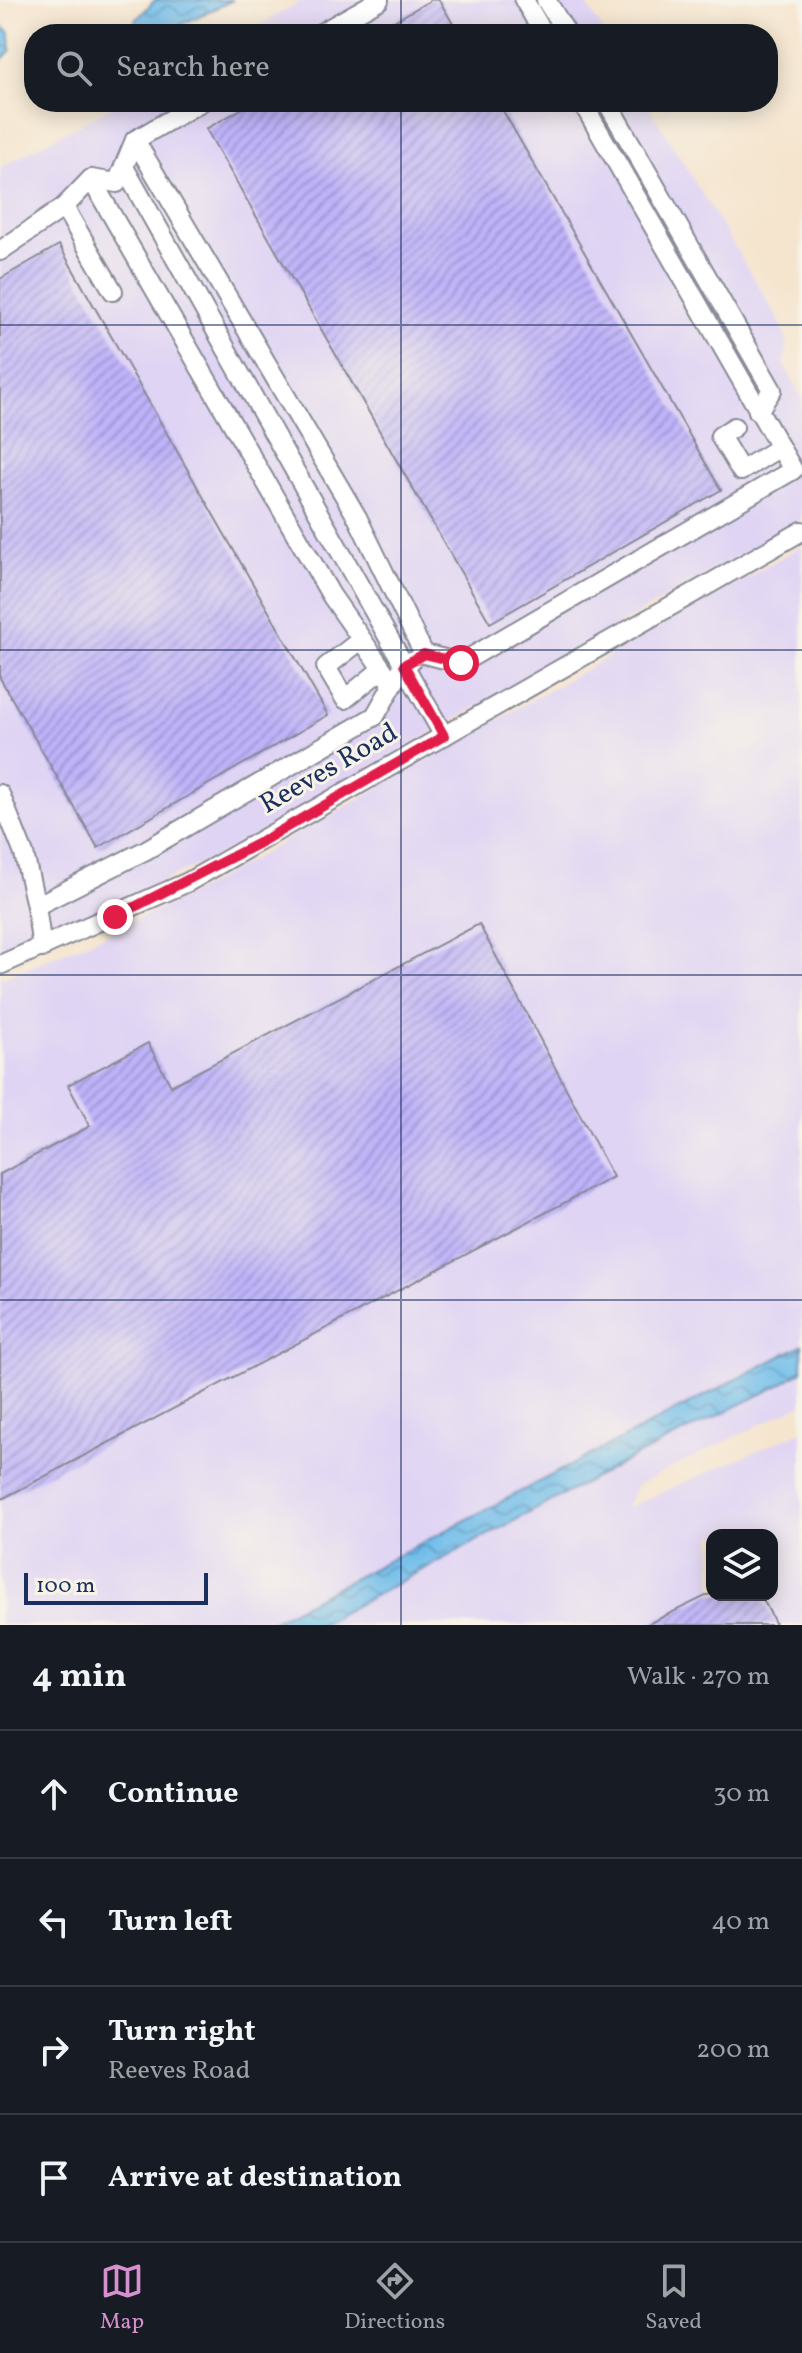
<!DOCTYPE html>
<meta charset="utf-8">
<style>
body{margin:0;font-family:Vollkorn,serif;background:#242831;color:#f1f3f6}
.controls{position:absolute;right:24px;bottom:24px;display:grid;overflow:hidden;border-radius:16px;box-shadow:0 4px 20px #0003}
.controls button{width:72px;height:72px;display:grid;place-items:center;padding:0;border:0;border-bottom:2px solid #363941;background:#171b24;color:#f1f3f6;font:40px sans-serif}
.scale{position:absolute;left:24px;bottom:20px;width:184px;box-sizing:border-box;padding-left:8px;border:4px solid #1b2f5e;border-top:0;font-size:22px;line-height:28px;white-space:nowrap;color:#1b2f5e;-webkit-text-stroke:6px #f7f3e8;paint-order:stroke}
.stop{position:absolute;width:24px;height:24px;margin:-18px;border:6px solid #e11d48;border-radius:50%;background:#fff}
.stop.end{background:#e11d48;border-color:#fff;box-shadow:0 2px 8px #0008}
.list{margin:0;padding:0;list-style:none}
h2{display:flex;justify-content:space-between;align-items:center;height:104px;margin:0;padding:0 32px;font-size:34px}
h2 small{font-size:26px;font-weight:400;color:#9ea1a6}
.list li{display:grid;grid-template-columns:52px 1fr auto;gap:24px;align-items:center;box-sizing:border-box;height:128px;padding:0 32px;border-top:2px solid #363941}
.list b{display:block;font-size:30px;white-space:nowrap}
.list p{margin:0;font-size:26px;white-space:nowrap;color:#9ea1a6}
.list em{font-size:26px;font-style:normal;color:#9ea1a6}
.icon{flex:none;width:44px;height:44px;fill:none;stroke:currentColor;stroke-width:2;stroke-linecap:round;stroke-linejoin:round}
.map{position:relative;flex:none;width:802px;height:1625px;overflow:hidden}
.search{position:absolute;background:#171b24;box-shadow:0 4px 20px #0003;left:24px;right:24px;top:24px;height:88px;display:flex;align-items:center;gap:20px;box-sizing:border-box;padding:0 28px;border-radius:32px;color:#9ea1a6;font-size:30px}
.sheet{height:616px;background:#171b24}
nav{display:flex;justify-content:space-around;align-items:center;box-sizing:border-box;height:112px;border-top:2px solid #363941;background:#171b24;font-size:22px;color:#9ea1a6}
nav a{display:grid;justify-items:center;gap:4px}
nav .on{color:#d690ce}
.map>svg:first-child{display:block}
</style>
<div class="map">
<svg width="802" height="1625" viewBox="0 0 802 1625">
<defs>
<pattern id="water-waves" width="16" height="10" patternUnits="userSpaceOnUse" patternTransform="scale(2)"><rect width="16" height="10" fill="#71bdea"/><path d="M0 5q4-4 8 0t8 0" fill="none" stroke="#5c9ac1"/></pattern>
<pattern id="building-hatch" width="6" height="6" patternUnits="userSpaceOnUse" patternTransform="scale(2)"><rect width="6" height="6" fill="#bfb3f9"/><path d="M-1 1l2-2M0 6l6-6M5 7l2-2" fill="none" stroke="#9a92cd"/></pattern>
</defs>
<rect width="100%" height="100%" fill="#f7f3e8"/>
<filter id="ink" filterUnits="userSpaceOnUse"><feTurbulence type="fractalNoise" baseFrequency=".0125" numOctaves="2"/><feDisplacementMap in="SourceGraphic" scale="16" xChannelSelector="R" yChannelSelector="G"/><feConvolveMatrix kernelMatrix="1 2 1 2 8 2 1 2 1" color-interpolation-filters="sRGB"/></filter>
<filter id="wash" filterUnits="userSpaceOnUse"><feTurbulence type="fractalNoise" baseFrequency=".006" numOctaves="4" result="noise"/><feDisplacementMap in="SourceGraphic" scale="32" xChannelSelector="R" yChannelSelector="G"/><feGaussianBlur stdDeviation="1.8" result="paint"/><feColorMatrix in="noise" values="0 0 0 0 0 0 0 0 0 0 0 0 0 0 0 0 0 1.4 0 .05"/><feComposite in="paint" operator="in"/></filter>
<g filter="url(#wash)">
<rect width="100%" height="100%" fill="#f5e5cf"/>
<!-- built -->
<g fill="#e0d4f4" fill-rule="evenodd">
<polygon points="304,0 584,0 605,34 244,34"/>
<polygon points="120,102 646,102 778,318 787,341 784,365 802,398 802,519 225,852 0,957 0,168"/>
<path d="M802,546V1404L637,1485L626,1508L802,1431V1625H0V979L103,936L201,889ZM712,1535H772V1595H712Z"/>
</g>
<!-- water -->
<g fill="url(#water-waves)" stroke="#4676a4" stroke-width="2">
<polygon points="155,0 233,0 161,34 133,34 135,21"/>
<polygon points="0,24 10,34 11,50 0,62"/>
<polygon points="802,1345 802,1371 780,1385 632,1458 319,1625 264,1625"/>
</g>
<g id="blocks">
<!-- building -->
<g fill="url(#building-hatch)">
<polygon points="431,0 439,0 459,34 372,34"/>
<polygon points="254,102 498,102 721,490 490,623 206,129"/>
<polygon points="59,245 328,715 98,848 0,678 0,279"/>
<polygon points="479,924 613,1177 0,1500 0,1174 90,1126 68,1085 148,1043 171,1086"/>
<polygon points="712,1593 761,1595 776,1625 646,1625"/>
</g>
</g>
</g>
<g filter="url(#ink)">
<use href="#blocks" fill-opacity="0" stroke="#888a96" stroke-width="2"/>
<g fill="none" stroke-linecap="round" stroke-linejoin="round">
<defs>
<g id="minor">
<polyline points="524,0 544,34"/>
<polyline points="546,0 567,34"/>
<polyline points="319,34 379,0"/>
<polyline points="201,102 135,140 357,517 424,654 461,663 793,470 582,102"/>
<polyline points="607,102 772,390 758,411"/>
<polyline points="91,179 117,183 135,140"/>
<polyline points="64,207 91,179 331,595 392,683"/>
<polyline points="0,251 64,207 113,291"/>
<polyline points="734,427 720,436 741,471 780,447"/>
<polyline points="361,640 326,667 345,699 382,669"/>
<polyline points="411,661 404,665 444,736"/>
<polyline points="0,794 24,854 36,906"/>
<polyline points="42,948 36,906 146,850 375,716 404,665 125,169"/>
<polyline points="0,965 188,882 802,531"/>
</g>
</defs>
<!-- minor casing -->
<use href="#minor" stroke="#888a96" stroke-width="22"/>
<!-- minor -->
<use href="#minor" stroke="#fff" stroke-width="18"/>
</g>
</g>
<g fill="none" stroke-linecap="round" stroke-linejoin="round" filter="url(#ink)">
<!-- route -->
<polyline stroke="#e11d48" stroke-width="10" points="115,917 261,842 444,736 404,665 424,654 461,663"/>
</g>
<!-- grid -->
<path fill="none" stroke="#1b2f5e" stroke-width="2" stroke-opacity="0.55" d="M401,0V34M401,102V1625M0,325H802M0,650H802M0,975H802M0,1300H802"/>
<g text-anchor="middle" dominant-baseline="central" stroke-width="6" stroke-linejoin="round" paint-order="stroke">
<!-- street labels -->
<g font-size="28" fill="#1b2f5e" stroke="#f7f3e8">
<text transform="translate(329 769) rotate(-30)">Reeves Road</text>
</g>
</g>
</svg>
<div class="controls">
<button><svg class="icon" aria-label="layers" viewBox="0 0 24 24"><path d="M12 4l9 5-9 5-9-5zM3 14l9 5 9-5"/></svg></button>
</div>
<div class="scale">100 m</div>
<div class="stop" style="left:461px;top:663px"></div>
<div class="stop end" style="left:115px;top:917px"></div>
<div class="search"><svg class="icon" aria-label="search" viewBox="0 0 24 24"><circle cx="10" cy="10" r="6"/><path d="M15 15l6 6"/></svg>Search here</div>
</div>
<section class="sheet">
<h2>4 min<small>Walk · 270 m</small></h2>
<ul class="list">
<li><svg class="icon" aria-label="ahead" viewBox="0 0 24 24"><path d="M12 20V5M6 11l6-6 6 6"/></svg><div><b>Continue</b></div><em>30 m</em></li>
<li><svg class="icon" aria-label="left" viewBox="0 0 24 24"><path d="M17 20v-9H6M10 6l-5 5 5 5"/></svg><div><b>Turn left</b></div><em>40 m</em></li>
<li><svg class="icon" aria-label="right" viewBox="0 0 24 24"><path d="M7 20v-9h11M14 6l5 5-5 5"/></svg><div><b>Turn right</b><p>Reeves Road</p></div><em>200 m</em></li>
<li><svg class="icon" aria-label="arrive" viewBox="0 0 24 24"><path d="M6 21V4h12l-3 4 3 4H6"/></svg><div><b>Arrive at destination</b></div></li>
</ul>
</section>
<nav>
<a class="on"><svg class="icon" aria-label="map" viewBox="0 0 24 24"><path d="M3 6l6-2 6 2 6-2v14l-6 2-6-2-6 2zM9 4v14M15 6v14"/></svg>Map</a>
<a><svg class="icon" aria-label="directions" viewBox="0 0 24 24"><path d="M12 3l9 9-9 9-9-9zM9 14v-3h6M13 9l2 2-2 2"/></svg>Directions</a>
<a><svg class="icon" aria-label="saved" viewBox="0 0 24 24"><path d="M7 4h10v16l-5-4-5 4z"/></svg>Saved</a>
</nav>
